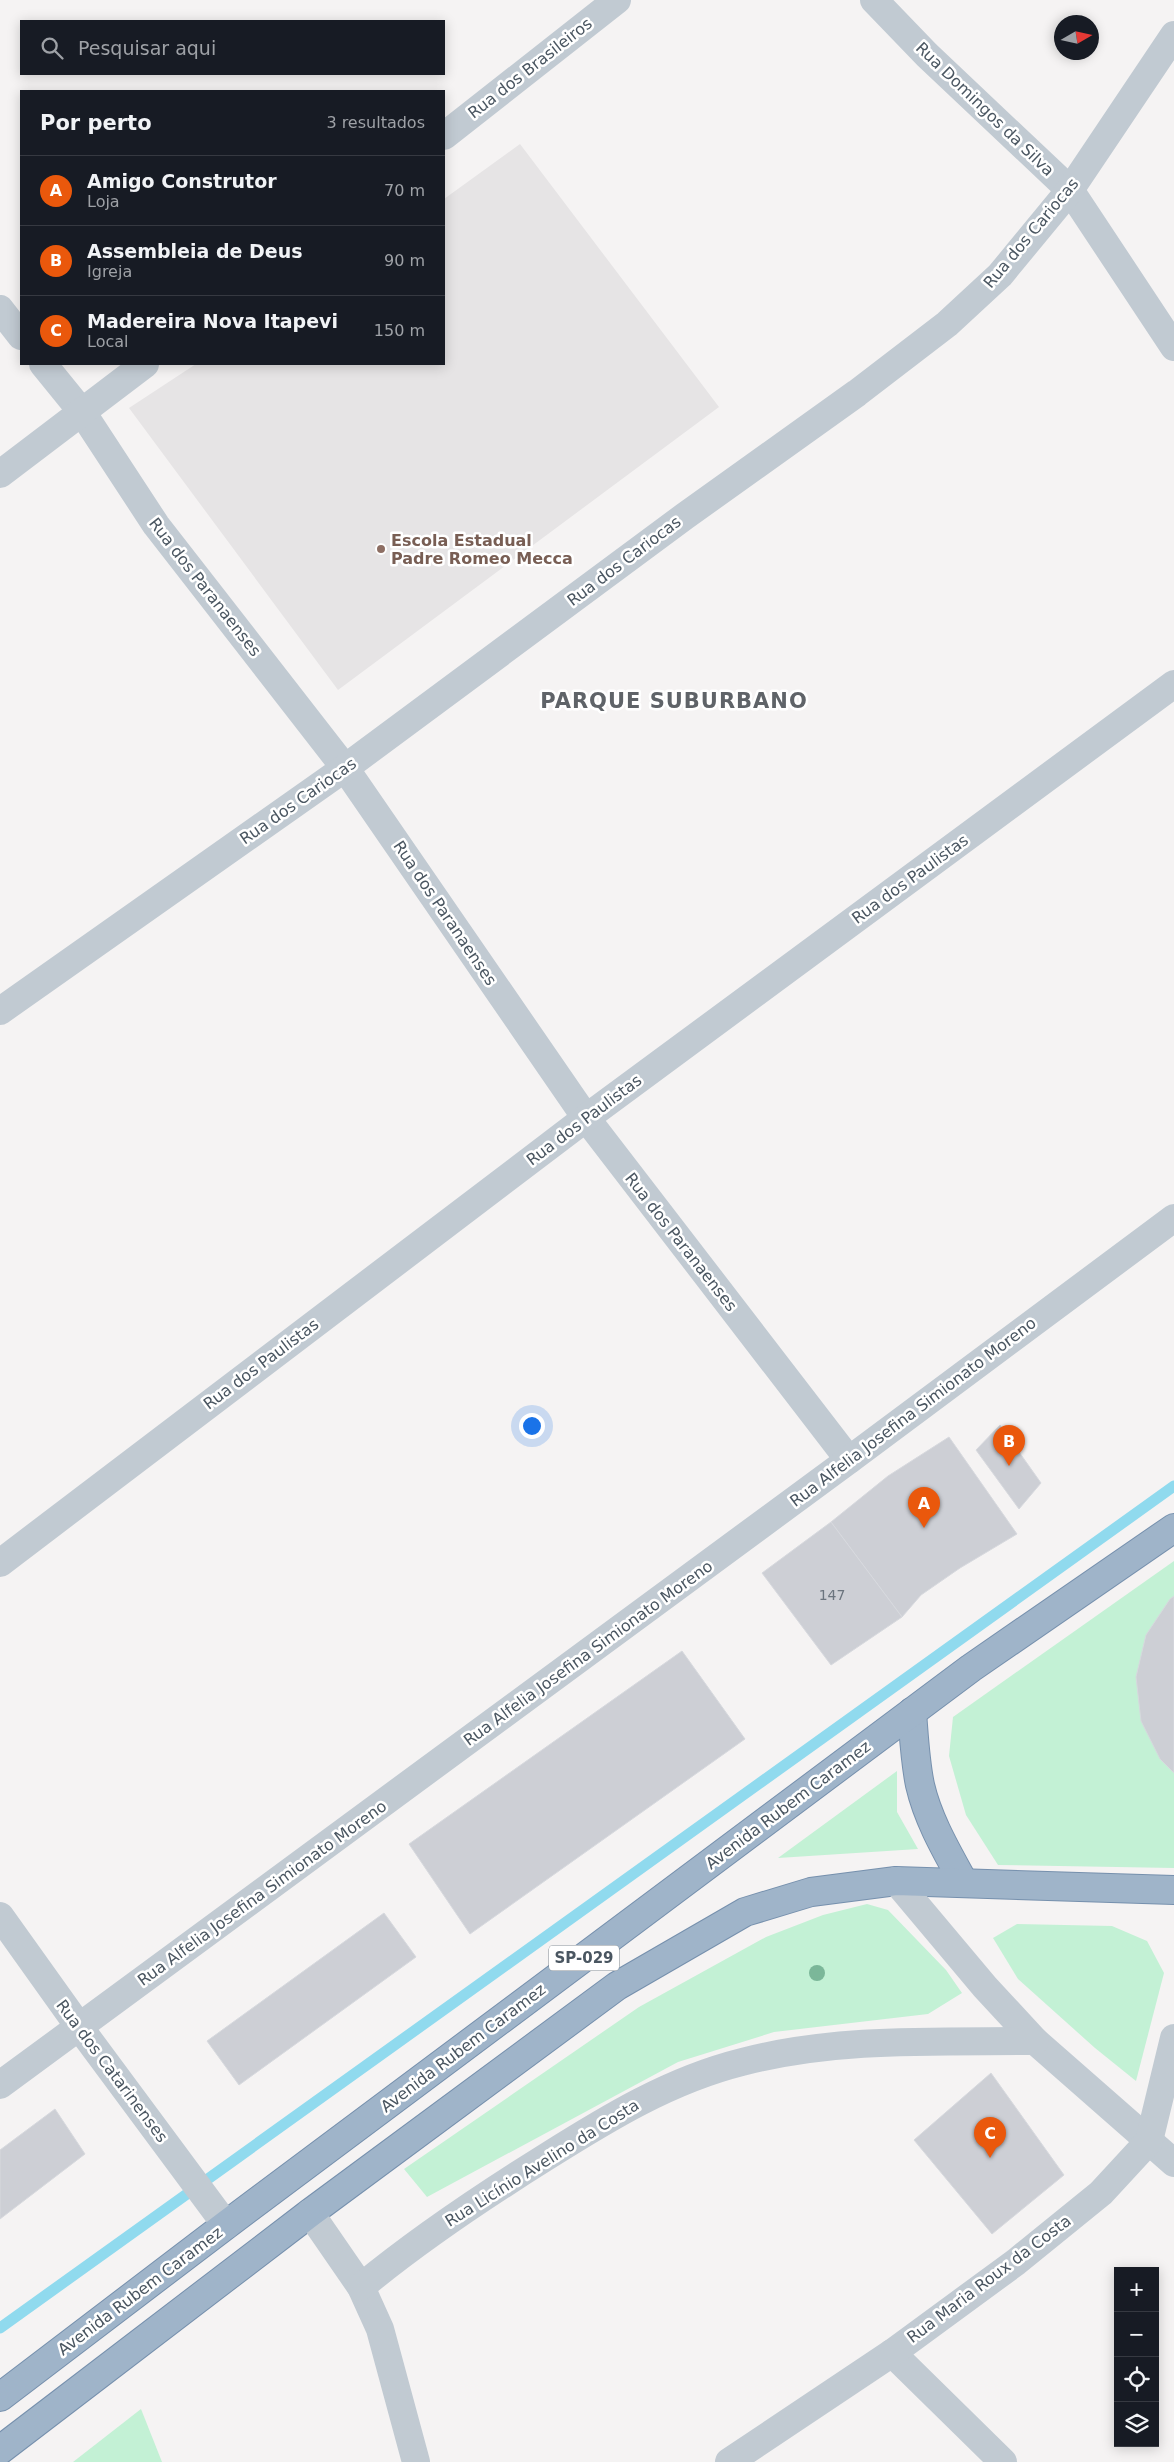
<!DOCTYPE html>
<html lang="pt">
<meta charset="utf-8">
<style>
body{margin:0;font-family:"DejaVu Sans",sans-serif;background:#20242c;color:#f1f3f6}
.controls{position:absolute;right:15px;bottom:15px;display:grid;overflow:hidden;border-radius:0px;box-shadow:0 2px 12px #0003}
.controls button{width:45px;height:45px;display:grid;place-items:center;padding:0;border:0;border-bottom:1px solid #363941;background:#171b24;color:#f1f3f6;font:25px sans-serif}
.compass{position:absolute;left:1054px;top:15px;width:45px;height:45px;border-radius:50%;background:#171b24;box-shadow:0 2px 12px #0003;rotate:81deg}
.you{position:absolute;left:531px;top:1425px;width:18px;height:18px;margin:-12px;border:4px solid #fff;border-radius:50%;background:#1a73e8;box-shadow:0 0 0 8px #1a73e833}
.badge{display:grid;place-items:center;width:32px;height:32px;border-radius:50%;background:#ea580c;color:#fff;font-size:16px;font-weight:700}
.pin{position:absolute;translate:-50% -41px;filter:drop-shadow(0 1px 2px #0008)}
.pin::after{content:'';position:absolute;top:26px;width:18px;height:15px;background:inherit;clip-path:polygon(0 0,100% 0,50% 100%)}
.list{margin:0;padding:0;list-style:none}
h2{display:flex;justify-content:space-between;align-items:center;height:65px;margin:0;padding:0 20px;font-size:21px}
h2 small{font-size:16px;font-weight:400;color:#9ea1a6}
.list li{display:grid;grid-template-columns:32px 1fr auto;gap:15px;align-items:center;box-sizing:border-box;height:70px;padding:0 20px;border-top:1px solid #363941}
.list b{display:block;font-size:19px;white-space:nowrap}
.list p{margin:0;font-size:16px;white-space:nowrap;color:#9ea1a6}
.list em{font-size:16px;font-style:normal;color:#9ea1a6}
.icon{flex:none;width:28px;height:28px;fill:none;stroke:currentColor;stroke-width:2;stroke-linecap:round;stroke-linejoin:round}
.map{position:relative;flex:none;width:1174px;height:2462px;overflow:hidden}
.search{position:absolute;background:#171b24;box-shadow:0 2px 12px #0003;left:20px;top:20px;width:425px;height:55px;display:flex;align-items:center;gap:12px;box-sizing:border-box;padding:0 18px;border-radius:0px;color:#9ea1a6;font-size:19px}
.panel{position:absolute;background:#171b24;box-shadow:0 2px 12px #0003;left:20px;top:90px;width:425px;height:275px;border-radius:0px}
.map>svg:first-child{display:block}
</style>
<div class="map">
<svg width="1174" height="2462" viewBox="0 0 1174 2462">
<rect width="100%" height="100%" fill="#f5f3f3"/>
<!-- education -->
<polygon fill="#e6e4e5" points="520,144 719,407 338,690 129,408 196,364 444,364 444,199"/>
<!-- green -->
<g fill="#c3f1d5">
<polygon points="1174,1561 1174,1868 998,1865 966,1815 949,1756 953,1717"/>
<polygon points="897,1771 897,1812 918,1849 778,1858"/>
<polygon points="867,1904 888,1910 946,1970 962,1993 928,2014 774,2032 678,2062 427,2197 404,2169 639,2007 766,1937 823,1915"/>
<polygon points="1017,1924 1112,1926 1147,1941 1164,1973 1136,2081 1095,2048 1018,1979 993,1938"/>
<polygon points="141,2409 162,2462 73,2462"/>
</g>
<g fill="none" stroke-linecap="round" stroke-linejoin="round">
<!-- stream -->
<polyline stroke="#90daee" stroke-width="11" points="0,2328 1174,1486"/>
</g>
<!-- building -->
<g fill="#cdcfd5" stroke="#d7d9de">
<polygon points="1000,1425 1041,1483 1019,1509 976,1450"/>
<polygon points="949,1437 1017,1534 960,1568 921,1595 902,1617 831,1522 888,1476"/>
<polygon points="831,1522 902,1617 831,1665 762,1573"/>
<polygon points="1174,1596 1174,1773 1160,1759 1141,1721 1136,1677 1146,1635 1170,1599"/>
<polygon points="682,1651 745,1739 470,1934 409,1844"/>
<polygon points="384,1913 416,1957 239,2085 207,2041"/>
<polygon points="991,2073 1064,2175 992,2234 914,2140"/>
<polygon points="55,2109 85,2154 0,2219 0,2150"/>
</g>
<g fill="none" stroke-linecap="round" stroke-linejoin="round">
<defs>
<g id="trunk">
<path d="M912,1712C914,1737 915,1761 920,1785C928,1820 947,1852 964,1883"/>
<polyline points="0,2397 226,2225 971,1668 1174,1528"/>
<polyline points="0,2450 310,2213 617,1986 745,1912 811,1892 896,1881 1174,1890"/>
</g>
</defs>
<!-- trunk casing -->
<use href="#trunk" stroke="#7690ad" stroke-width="30"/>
<!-- minor -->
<g stroke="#c1cad2" stroke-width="28">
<polyline points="874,0 927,55 1070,190 1174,347"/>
<polyline points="444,136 617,0"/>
<polyline points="0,309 21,336"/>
<polyline points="43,364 82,412 156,525 345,768 586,1118 849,1460"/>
<polyline points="0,474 145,364"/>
<polyline points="0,1011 345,768 685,516 857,393 947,324 1000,275 1070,190 1174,35"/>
<polyline points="0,1563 586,1118 1174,684"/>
<polyline points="896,1881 985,1987 1035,2041 1174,2163"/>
<polyline points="0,1916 80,2028 226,2225"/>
<polyline points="0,2085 849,1460 1174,1218"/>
<polyline points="310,2213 361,2287 380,2329 416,2462"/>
<path d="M361,2287C419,2239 482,2197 546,2157C608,2118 670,2080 742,2062C837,2037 938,2042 1035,2041"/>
<polyline points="892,2353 1003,2462"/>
<polyline points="729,2462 892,2353 1016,2262 1101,2193 1149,2141 1174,2038"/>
</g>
<!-- trunk -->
<use href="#trunk" stroke="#9fb4c9" stroke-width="28"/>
</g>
<!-- trees -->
<circle fill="#7bb799" cx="817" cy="1973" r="8"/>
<!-- markers -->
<circle fill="#8d6e63" stroke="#fff" stroke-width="2" cx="381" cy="549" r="5"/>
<g text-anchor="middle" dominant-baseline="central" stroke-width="5" stroke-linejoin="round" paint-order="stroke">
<!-- number labels -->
<g font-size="14" fill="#6b747e">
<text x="832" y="1595">147</text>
</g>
<!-- shield labels -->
<rect fill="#fff" stroke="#808990" stroke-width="1" x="549" y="1945.5" width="70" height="25" rx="4"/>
<g font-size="15" font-weight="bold" fill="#4a5661">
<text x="584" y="1958">SP-029</text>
</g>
<!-- street labels -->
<g font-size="16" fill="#4a5661" stroke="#fff">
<text transform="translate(530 68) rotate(-38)">Rua dos Brasileiros</text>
<text transform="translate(985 109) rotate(44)">Rua Domingos da Silva</text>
<text transform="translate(1031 233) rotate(-50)">Rua dos Cariocas</text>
<text transform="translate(624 561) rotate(-37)">Rua dos Cariocas</text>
<text transform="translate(205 587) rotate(52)">Rua dos Paranaenses</text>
<text transform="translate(298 801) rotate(-35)">Rua dos Cariocas</text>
<text transform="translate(910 879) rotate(-36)">Rua dos Paulistas</text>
<text transform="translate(445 913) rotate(56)">Rua dos Paranaenses</text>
<text transform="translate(584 1120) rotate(-37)">Rua dos Paulistas</text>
<text transform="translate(681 1242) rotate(52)">Rua dos Paranaenses</text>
<text transform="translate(261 1364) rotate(-37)">Rua dos Paulistas</text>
<text transform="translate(913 1412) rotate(-37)">Rua Alfelia Josefina Simionato Moreno</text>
<text transform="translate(588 1653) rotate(-36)">Rua Alfelia Josefina Simionato Moreno</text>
<text transform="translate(788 1805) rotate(-37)">Avenida Rubem Caramez</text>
<text transform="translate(262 1893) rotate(-36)">Rua Alfelia Josefina Simionato Moreno</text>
<text transform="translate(463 2048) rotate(-37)">Avenida Rubem Caramez</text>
<text transform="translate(112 2071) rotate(53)">Rua dos Catarinenses</text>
<text transform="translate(542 2163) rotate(-32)">Rua Licínio Avelino da Costa</text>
<text transform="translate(989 2279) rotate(-37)">Rua Maria Roux da Costa</text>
<text transform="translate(140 2291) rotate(-37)">Avenida Rubem Caramez</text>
</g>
<!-- education labels -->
<g font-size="16" font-weight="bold" fill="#785e54" stroke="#fff" text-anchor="start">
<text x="391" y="540">Escola Estadual<tspan x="391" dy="18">Padre Romeo Mecca</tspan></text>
</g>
<!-- district labels -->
<g font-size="21" font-weight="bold" letter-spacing="1" fill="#5f6368" stroke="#fff">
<text x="674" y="701">PARQUE SUBURBANO</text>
</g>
</g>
</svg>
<div class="controls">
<button>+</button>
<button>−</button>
<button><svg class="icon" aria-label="locate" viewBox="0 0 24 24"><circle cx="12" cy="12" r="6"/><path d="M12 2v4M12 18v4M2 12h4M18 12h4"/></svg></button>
<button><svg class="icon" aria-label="layers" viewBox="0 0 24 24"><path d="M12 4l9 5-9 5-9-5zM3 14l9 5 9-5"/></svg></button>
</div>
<svg class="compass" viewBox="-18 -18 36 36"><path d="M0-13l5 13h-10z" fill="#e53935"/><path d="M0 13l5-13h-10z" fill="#9ea1a6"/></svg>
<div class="you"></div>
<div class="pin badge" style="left:924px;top:1528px">A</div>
<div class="pin badge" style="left:1009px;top:1466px">B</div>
<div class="pin badge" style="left:990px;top:2158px">C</div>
<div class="search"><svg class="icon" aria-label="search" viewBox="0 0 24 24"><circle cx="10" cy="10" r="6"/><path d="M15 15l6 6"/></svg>Pesquisar aqui</div>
<section class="panel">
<h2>Por perto<small>3 resultados</small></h2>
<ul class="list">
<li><span class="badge">A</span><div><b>Amigo Construtor</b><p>Loja</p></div><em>70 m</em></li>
<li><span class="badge">B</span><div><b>Assembleia de Deus</b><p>Igreja</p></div><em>90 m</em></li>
<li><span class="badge">C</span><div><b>Madereira Nova Itapevi</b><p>Local</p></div><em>150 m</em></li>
</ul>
</section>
</div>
